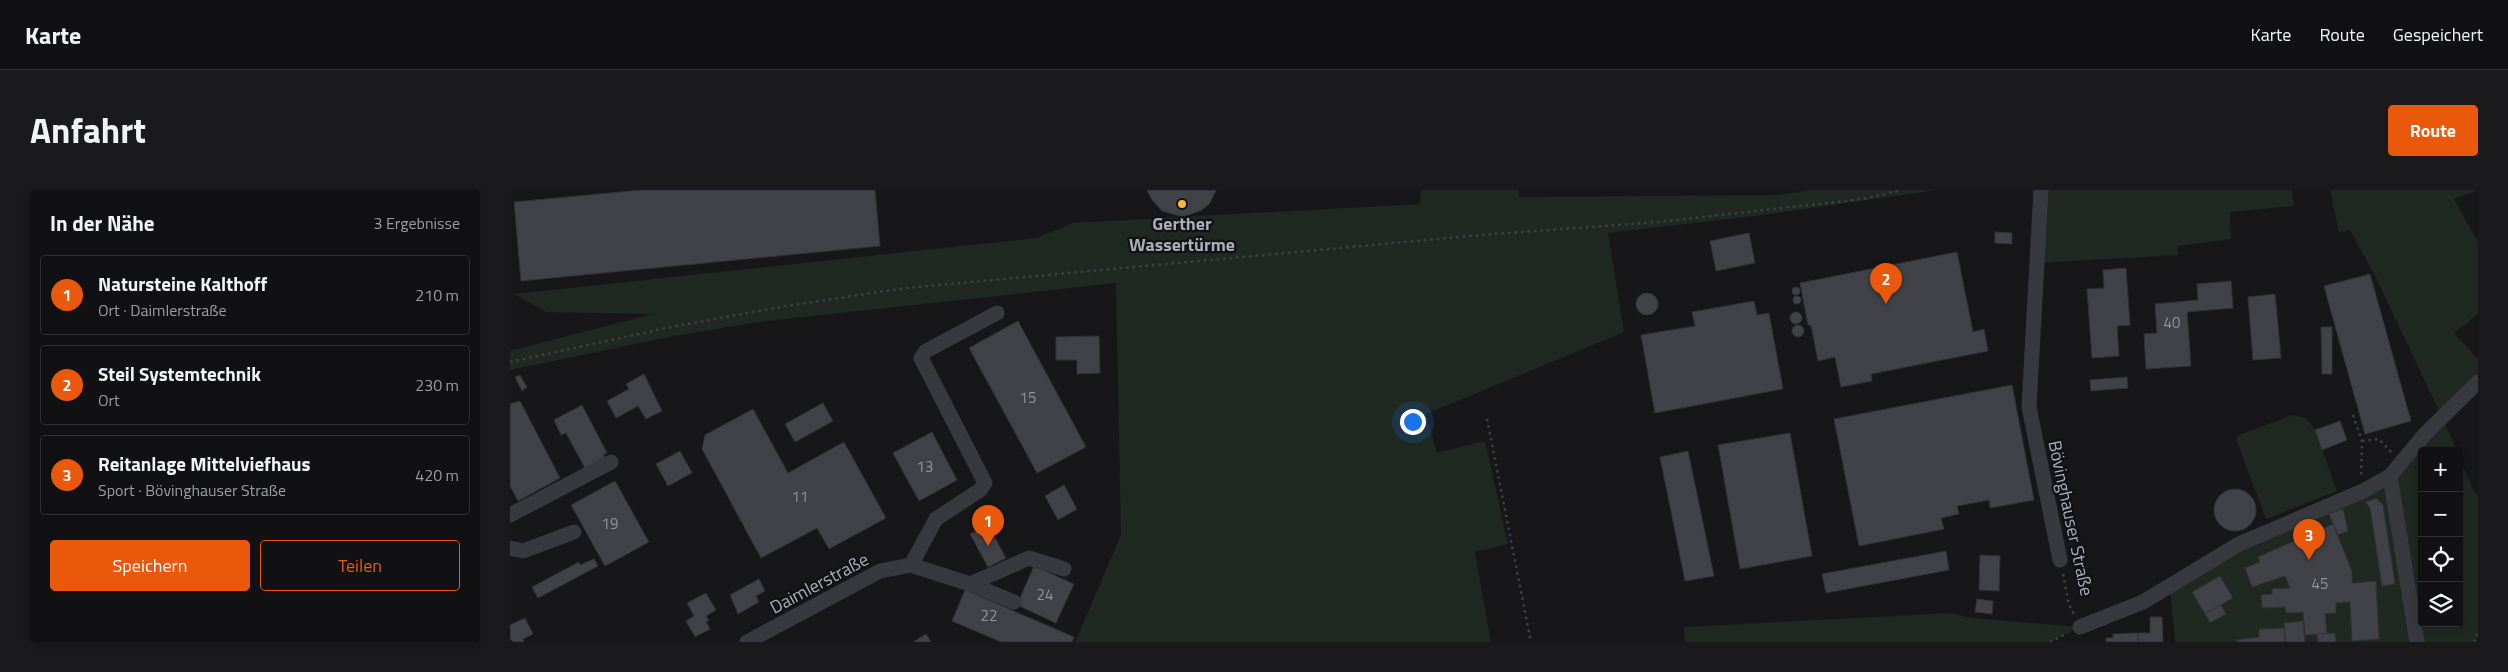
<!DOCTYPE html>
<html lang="de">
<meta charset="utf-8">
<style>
body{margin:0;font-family:"Titillium Web",sans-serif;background:#1a1a1d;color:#f1f3f6}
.controls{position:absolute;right:15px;bottom:15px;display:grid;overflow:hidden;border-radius:5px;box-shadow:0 2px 8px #0003}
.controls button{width:45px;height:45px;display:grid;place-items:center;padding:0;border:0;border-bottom:1px solid #303134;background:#111114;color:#f1f3f6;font:25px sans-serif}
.you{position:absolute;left:902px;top:231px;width:18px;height:18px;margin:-12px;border:4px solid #fff;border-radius:50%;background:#1a73e8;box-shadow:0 0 0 8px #1a73e833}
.badge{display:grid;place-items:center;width:32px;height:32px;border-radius:50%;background:#ea580c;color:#fff;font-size:16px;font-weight:700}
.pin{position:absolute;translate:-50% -41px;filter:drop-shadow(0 1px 2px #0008)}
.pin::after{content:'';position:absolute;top:26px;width:18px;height:15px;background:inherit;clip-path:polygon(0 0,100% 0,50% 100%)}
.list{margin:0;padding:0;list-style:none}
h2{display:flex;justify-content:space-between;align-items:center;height:65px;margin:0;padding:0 20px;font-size:21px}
h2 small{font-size:16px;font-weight:400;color:#9c9da0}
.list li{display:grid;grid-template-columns:32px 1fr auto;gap:15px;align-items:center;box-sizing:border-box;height:80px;margin:0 10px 10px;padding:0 10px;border:1px solid #303134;border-radius:5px}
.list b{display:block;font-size:19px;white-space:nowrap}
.list p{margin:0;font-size:16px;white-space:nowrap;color:#9c9da0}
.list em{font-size:16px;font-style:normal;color:#9c9da0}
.actions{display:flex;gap:10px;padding:15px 20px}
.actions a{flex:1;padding:11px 0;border:1px solid #ea580c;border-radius:5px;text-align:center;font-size:18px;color:#ea580c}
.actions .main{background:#ea580c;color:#fff}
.icon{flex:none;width:28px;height:28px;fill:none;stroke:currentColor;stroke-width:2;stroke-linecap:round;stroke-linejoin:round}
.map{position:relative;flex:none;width:1968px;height:452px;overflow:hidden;border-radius:5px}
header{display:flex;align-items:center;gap:30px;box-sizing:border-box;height:70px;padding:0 25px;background:#111114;border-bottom:1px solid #303134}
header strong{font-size:24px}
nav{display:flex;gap:28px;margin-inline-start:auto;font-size:18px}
.intro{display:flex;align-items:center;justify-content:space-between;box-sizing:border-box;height:120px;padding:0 30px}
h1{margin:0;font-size:35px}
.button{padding:12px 22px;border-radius:5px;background:#ea580c;color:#fff;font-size:18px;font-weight:700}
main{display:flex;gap:30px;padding:0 30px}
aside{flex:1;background:#111114;border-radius:5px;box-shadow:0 2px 8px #0003}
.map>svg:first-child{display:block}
</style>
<header>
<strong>Karte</strong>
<nav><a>Karte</a><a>Route</a><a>Gespeichert</a></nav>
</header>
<div class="intro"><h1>Anfahrt</h1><a class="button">Route</a></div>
<main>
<aside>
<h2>In der Nähe<small>3 Ergebnisse</small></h2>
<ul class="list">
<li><span class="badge">1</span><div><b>Natursteine Kalthoff</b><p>Ort · Daimlerstraße</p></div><em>210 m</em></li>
<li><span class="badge">2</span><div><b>Steil Systemtechnik</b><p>Ort</p></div><em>230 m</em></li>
<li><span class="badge">3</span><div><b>Reitanlage Mittelviefhaus</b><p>Sport · Bövinghauser Straße</p></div><em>420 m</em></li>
</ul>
<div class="actions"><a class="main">Speichern</a><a>Teilen</a></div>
</aside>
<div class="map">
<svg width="1968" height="452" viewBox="0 0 1968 452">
<rect width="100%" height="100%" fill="#17171a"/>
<!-- green -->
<g fill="#1f2821">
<polygon points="911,0 1009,0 1009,7 1269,5 1299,0 1427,0 1252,25 1098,43 1114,142 916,224 927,263 975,251 998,354 965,362 981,452 565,452 611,345 606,93 248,132 159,147 0,180 0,161 142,124 36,122 4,104 526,48 563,33 910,14"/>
<polygon points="1531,0 1782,0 1784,16 1720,22 1721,49 1668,56 1668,65 1528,73"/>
<polygon points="1820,0 1968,0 1944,9 1968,52 1968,124 1944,143 1968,169 1968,192 1932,227 1947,261 1912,261 1912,433 1949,433 1949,267 1964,301 1968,305 1968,452 1665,452 1660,398 1678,385 1853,301 1932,227 1866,88 1840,40 1829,42"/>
<polygon points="1783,225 1796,228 1805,240 1827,301 1756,329 1726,249 1729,245"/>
<polygon points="1442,423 1461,428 1570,437 1540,452 1175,452 1174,437"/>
</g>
<!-- building -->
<g fill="#414247" stroke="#323136">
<polygon points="131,0 365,0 370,56 11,91 4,12"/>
<polygon points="637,0 706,0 700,13 692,20 673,27 652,21 642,10"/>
<polygon points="1485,42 1502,43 1502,54 1485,53"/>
<polygon points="1239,43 1245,73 1206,81 1200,51"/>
<polygon points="1447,62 1463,142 1474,139 1478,161 1361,184 1362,191 1331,197 1325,167 1308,171 1301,135 1298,135 1290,93"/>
<polygon points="1616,78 1620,135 1607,136 1609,166 1582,168 1577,99 1594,98 1593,80"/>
<polygon points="1860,84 1901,231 1855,244 1814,96"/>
<polygon points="1721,91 1723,118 1677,122 1681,176 1636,179 1634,144 1647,143 1645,114 1688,110 1687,94"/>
<circle cx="1286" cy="101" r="4"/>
<circle cx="1137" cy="114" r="11"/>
<polygon points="1765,104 1771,168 1743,170 1738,107"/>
<circle cx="1287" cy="110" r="4"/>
<polygon points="1244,111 1247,125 1259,123 1273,199 1145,223 1131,145 1185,136 1182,122"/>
<circle cx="1286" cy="128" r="6"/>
<polygon points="508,131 576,257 527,283 459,158"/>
<circle cx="1288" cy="141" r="6"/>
<polygon points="1811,137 1822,137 1822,184 1812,184"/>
<polygon points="589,146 590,183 567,184 567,170 546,170 546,147"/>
<polygon points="134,184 152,221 136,229 128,216 106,228 97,211 119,199 116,194"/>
<polygon points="10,185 17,197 12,201 5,187"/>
<polygon points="1617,187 1618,198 1581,201 1580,190"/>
<polygon points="1502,195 1524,310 1480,318 1479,310 1447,316 1449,324 1431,328 1434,339 1349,356 1324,229"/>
<polygon points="10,211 50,288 8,311 0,296 0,214"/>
<polygon points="313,213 323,231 285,252 275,234"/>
<polygon points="72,215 97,263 93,265 96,269 76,280 56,243 51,245 44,230"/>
<polygon points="243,219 278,283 334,252 376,328 319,359 307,338 251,368 192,259 195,245"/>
<polygon points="1830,231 1837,250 1812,260 1805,240"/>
<polygon points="422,242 447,290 409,311 383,263"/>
<polygon points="1280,243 1302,366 1230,379 1208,255"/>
<polygon points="170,261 182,283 158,296 146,274"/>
<polygon points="1178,261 1204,386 1175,391 1150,267"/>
<polygon points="105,291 139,352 95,376 61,315"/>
<polygon points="554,295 567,319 548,330 535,306"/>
<circle cx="1725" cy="320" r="21"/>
<polygon points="1866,308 1873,315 1885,394 1872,396 1860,318 1856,312"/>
<polygon points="485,318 488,323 481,327 484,332 478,335 496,368 478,377 460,344 476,335 471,325"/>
<polygon points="1833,319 1838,341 1828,345 1819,324"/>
<polygon points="1823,334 1842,381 1842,393 1866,391 1869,449 1842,451 1840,412 1826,413 1826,423 1815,424 1817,444 1795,445 1793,422 1776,423 1775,417 1752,418 1751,405 1762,404 1762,399 1780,398 1775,386 1742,397 1735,378 1750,372 1748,367"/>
<polygon points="1436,361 1439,380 1316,403 1312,384"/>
<polygon points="1470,365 1490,366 1489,401 1469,400"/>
<polygon points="84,369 88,376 28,408 22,397 69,372 70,375"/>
<polygon points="524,376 564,394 546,433 507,415"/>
<polygon points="1710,386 1723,408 1695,424 1682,402"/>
<polygon points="249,389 255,401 246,406 249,412 228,424 220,405"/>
<polygon points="455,400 564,447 562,452 491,452 442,431"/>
<polygon points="196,403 206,420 196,426 199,430 196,432 200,439 185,447 176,431 184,426 177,413"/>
<polygon points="1467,409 1483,411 1482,424 1465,422"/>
<polygon points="1711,415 1716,424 1700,433 1695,424"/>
<polygon points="1640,427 1652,427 1653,452 1628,452 1628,443 1640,443"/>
<polygon points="15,428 23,444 13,449 14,452 0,452 0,435"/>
<polygon points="1793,431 1795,452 1775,452 1774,433"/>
<polygon points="1774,438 1775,452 1727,452 1727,450 1749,447 1749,439"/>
<polygon points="1628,443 1628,452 1596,452 1596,448 1603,448 1603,444"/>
<polygon points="1825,443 1826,452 1808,452 1807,444"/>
<polygon points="416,444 421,452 403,452"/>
</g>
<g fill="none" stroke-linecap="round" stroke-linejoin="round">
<!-- path -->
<g stroke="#3e4046" stroke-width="2.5" stroke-dasharray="2.5 4" stroke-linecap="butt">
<polyline points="0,172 161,137 276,116 396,98 971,45 1148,32 1353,9 1392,0"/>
<polyline points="1843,225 1852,251 1851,287"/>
<polyline points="977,229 1021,452"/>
<polyline points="1852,251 1869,249 1882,263"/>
<polyline points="1553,384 1559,415 1564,424"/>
<polyline points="1540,452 1558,443"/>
<polyline points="1964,452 1968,442"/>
</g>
<!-- minor -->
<g stroke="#38393f" stroke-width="15">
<polyline points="1531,0 1519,217 1550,370"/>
<polyline points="1880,286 1907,452"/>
<polyline points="0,325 101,272"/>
<polyline points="0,358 13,361 64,342"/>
<polyline points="401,375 426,329 470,300 475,293 411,168 416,161 487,123"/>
<polyline points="460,394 504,412"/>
<polyline points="1570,437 1633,412 1729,354 1853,301 1880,286 1915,244 1968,192"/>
<polyline points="237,452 370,381 401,375 460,394 519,368 554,379"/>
</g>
</g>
<!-- markers -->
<circle fill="#f4b835" stroke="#121215" stroke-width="2" cx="672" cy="14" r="5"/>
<g text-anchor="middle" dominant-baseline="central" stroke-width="4.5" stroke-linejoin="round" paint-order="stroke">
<!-- number labels -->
<g font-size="15" fill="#8f939c">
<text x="1662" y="132">40</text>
<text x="518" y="207">15</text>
<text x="415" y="276">13</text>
<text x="290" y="306">11</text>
<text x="100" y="333">19</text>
<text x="1810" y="393">45</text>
<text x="535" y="404">24</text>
<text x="479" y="425">22</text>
</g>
<!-- poi labels -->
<g font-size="18" font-weight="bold" fill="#a9aeb9" stroke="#121215">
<text x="672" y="33">Gerther<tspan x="672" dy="21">Wassertürme</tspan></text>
</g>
<!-- street labels -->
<g font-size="18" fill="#a9aeb9" stroke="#121215">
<text transform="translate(1561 328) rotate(78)">Bövinghauser Straße</text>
<text transform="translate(309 393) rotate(-28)">Daimlerstraße</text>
</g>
</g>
</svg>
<div class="controls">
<button>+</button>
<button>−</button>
<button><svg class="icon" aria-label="locate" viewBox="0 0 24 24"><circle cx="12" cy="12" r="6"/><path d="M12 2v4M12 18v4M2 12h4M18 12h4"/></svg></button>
<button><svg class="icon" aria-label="layers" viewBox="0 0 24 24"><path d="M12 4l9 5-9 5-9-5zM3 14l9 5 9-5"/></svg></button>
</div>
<div class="you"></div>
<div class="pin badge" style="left:478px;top:356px">1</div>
<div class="pin badge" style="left:1376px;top:114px">2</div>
<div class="pin badge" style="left:1799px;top:370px">3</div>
</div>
</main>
